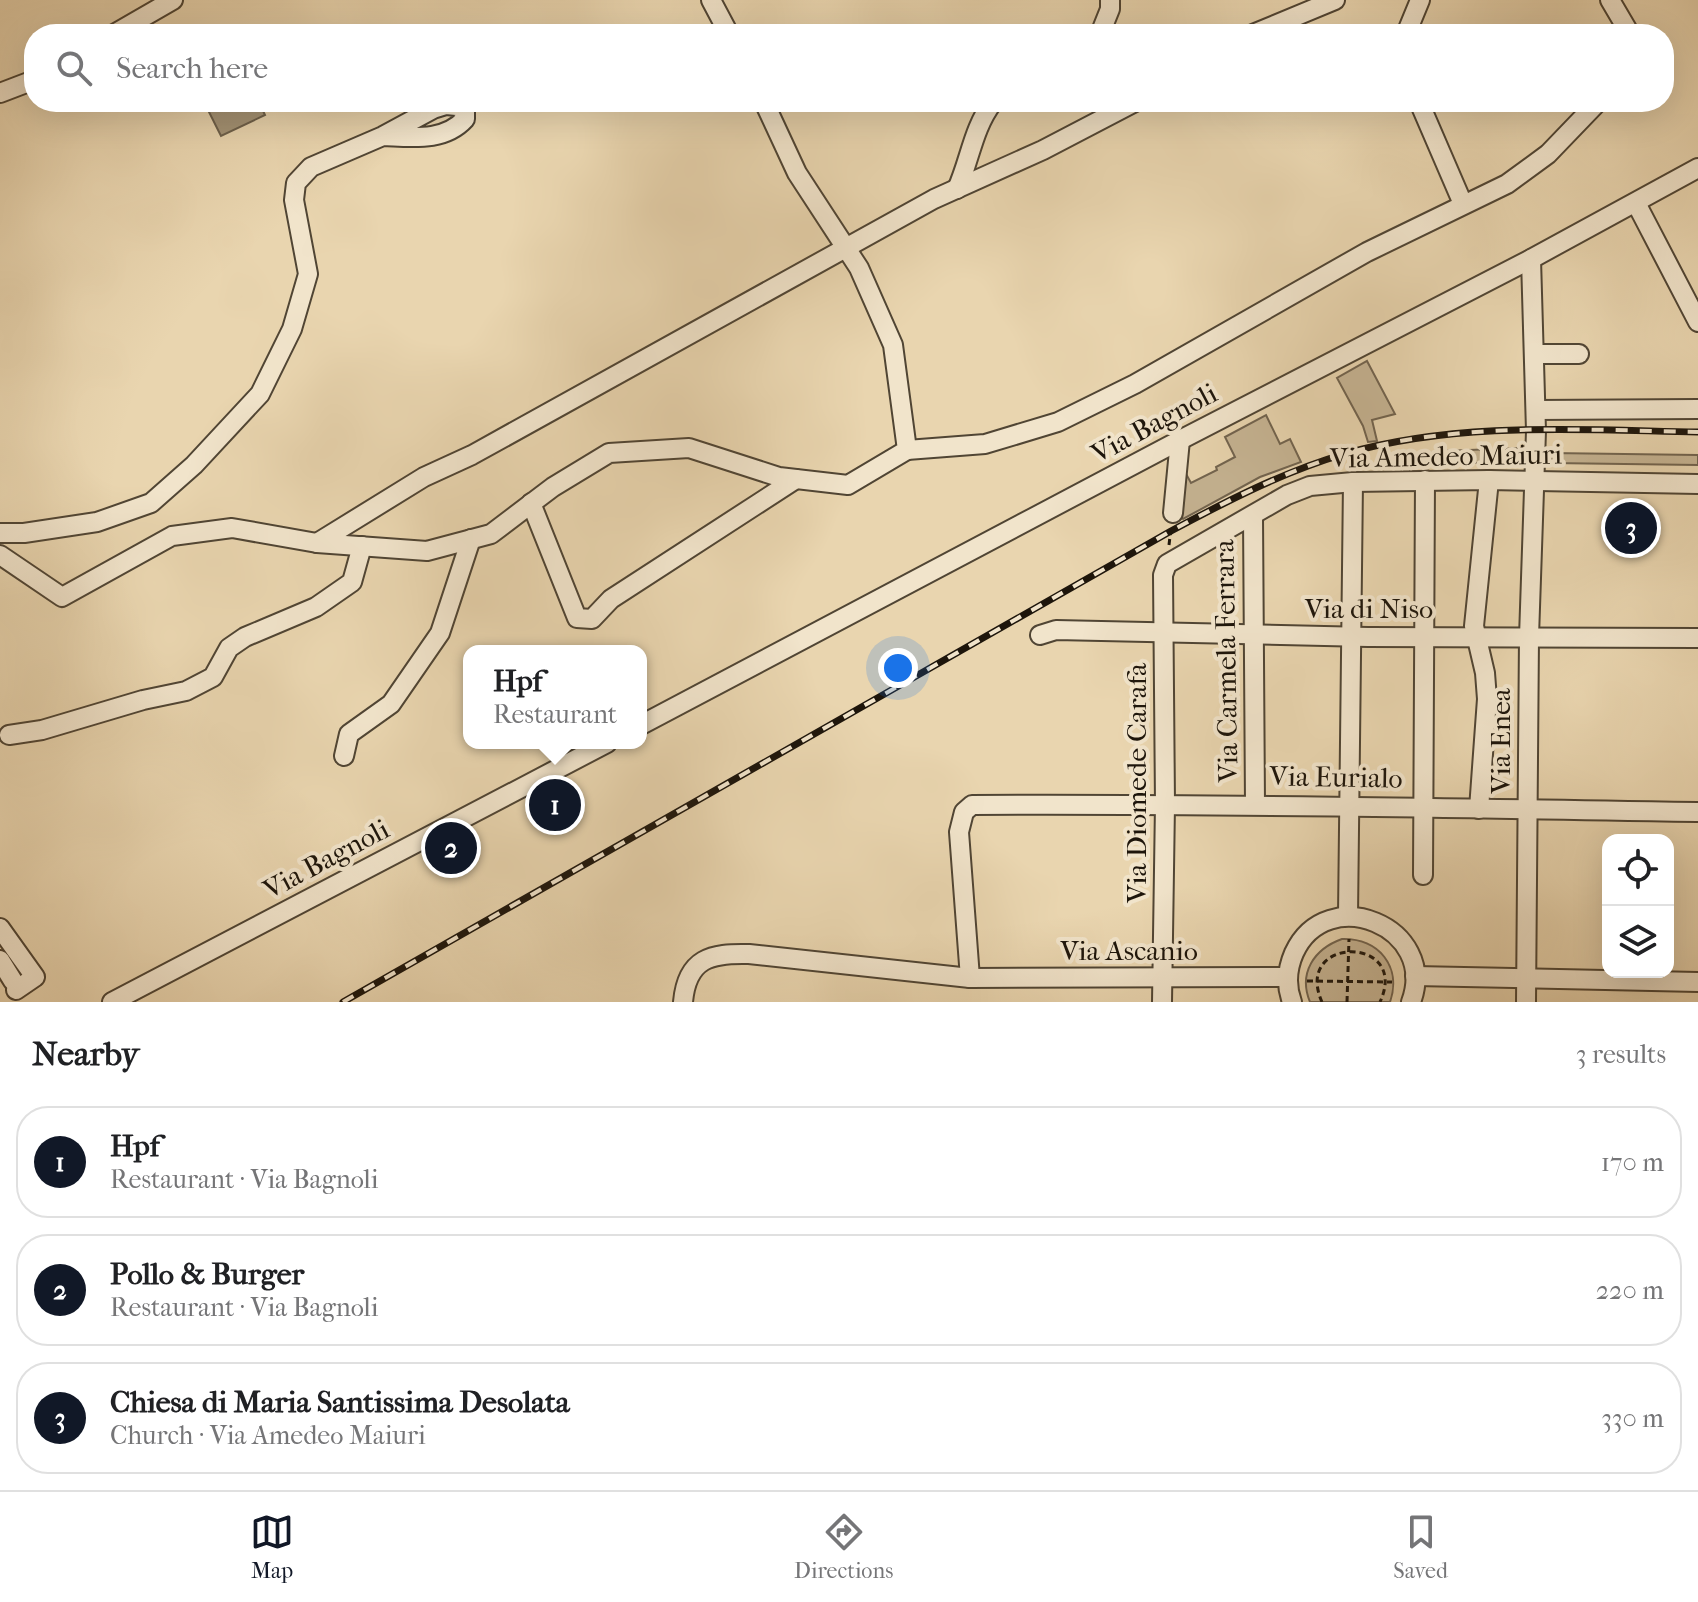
<!DOCTYPE html>
<meta charset="utf-8">
<style>
body{margin:0;font-family:"IM FELL French Canon",serif;background:#f2f2f2;color:#202124}
.controls{position:absolute;right:24px;bottom:24px;display:grid;overflow:hidden;border-radius:16px;box-shadow:0 8px 32px #0002}
.controls button{width:72px;height:72px;display:grid;place-items:center;padding:0;border:0;border-bottom:2px solid #e0e0e0;background:#fff;color:#202124;font:40px sans-serif}
.you{position:absolute;left:898px;top:668px;width:28px;height:28px;margin:-20px;border:6px solid #fff;border-radius:50%;background:#1a73e8;box-shadow:0 0 0 12px #1a73e833}
.badge{display:grid;place-items:center;width:52px;height:52px;border-radius:50%;background:#111827;color:#fff;font-size:26px;font-weight:700}
.pin{position:absolute;translate:-50% -50%;border:4px solid #fff;box-shadow:0 2px 8px #0006}
.popup{position:absolute;left:463px;top:645px;width:184px;height:104px;box-sizing:border-box;display:grid;place-content:center;border-radius:16px;background:#fff;filter:drop-shadow(0 2px 6px #0005);font-size:26px;white-space:nowrap;color:#757577}
.popup b{font-size:30px;color:#202124}
.popup::after{content:'';position:absolute;left:50%;top:100%;margin-left:-16px;border:16px solid transparent;border-top-color:#fff}
.list{margin:0;padding:0;list-style:none}
h2{display:flex;justify-content:space-between;align-items:center;height:104px;margin:0;padding:0 32px;font-size:34px}
h2 small{font-size:26px;font-weight:400;color:#757577}
.list li{display:grid;grid-template-columns:52px 1fr auto;gap:24px;align-items:center;box-sizing:border-box;height:112px;margin:0 16px 16px;padding:0 16px;border:2px solid #e0e0e0;border-radius:32px}
.list b{display:block;font-size:30px;white-space:nowrap}
.list p{margin:0;font-size:26px;white-space:nowrap;color:#757577}
.list em{font-size:26px;font-style:normal;color:#757577}
.icon{flex:none;width:44px;height:44px;fill:none;stroke:currentColor;stroke-width:2;stroke-linecap:round;stroke-linejoin:round}
.map{position:relative;flex:none;width:1698px;height:1002px;overflow:hidden}
.search{position:absolute;background:#fff;box-shadow:0 8px 32px #0002;left:24px;right:24px;top:24px;height:88px;display:flex;align-items:center;gap:20px;box-sizing:border-box;padding:0 28px;border-radius:32px;color:#757577;font-size:30px}
.sheet{height:488px;background:#fff}
nav{display:flex;justify-content:space-around;align-items:center;box-sizing:border-box;height:112px;border-top:2px solid #e0e0e0;background:#fff;font-size:22px;color:#757577}
nav a{display:grid;justify-items:center;gap:4px}
nav .on{color:#111827}
.map>svg:first-child{display:block}
</style>
<div class="map">
<svg width="1698" height="1002" viewBox="0 0 1698 1002">
<rect width="100%" height="100%" fill="#e9d5af"/>
<filter id="stains"><feTurbulence type="fractalNoise" baseFrequency=".0025" numOctaves="4"/><feColorMatrix values="0 0 0 0 .2 0 0 0 0 .09 0 0 0 0 .02 0 0 0 .5 -.17"/></filter>
<radialGradient id="worn" r=".72"><stop offset=".6" stop-color="#630" stop-opacity="0"/><stop offset="1" stop-color="#630" stop-opacity=".3"/></radialGradient>
<!-- green -->
<g fill="#c6b493" stroke="#72644f" stroke-width="2">
<polygon points="1367,361 1395,414 1372,420 1377,441 1368,442 1363,426 1337,378"/>
<polygon points="1266,415 1280,444 1290,439 1301,462 1260,477 1183,519 1180,515 1185,472 1191,483 1217,470 1216,467 1235,457 1225,437"/>
<polygon points="1521,448 1521,463 1400,463 1400,458 1442,451"/>
<polygon points="1551,453 1698,455 1698,465 1551,463"/>
<path d="M1342,939C1379,938 1402,967 1390,1002H1310C1298,973 1314,949 1342,939Z"/>
</g>
<!-- water -->
<polygon fill="#a49477" stroke="#6e614c" stroke-width="2" points="204,102 259,102 265,115 221,136"/>
<g fill="none" stroke-linecap="round" stroke-linejoin="round">
<defs>
<g id="minor">
<polyline points="711,0 729,34"/>
<polyline points="1610,0 1630,34"/>
<polyline points="114,34 173,0"/>
<polyline points="1100,34 1110,9 1110,0"/>
<polyline points="1253,34 1335,0"/>
<polyline points="1406,34 1420,0"/>
<polyline points="0,93 34,80"/>
<polyline points="1419,102 1463,204"/>
<path d="M957,189C970,160 973,128 993,102"/>
<polyline points="1636,203 1698,322"/>
<polyline points="1535,354 1579,354"/>
<polyline points="1536,410 1698,409"/>
<polyline points="907,450 985,444 1058,422 1135,384 1367,252 1507,184 1548,154 1598,102"/>
<polyline points="531,503 577,618 592,619 611,599 796,479"/>
<polyline points="1173,513 1180,440"/>
<polyline points="1253,517 1255,804"/>
<path d="M0,533H24L97,522L151,503L194,465L260,394L292,329L308,274L294,200L296,183L311,167L383,136L433,109L446,105L457,106L465,111V119C444,142 412,137 383,136"/>
<polyline points="317,543 424,477 472,455 934,199 1043,150 1135,102"/>
<polyline points="0,555 62,597 172,536 232,528 317,543 427,551 491,534 553,487 609,453 689,448 779,477 848,485 907,450 893,345 859,268 797,173 764,102"/>
<polyline points="1040,635 1056,630 1368,637 1698,638"/>
<polyline points="641,725 1184,438 1531,259 1698,168"/>
<polyline points="9,735 42,730 143,700 186,691 213,677 229,648 245,637 316,607 352,582 362,546"/>
<polyline points="344,756 349,734 391,704 440,633 471,539"/>
<polyline points="1479,809 1487,699 1485,673 1474,626 1489,480"/>
<polyline points="1423,875 1425,480"/>
<polyline points="1348,916 1353,482"/>
<polyline points="0,928 35,977 16,990"/>
<polyline points="0,960 13,981"/>
<polyline points="1415,976 1698,982"/>
<path d="M970,978L959,832L964,812L972,805C1214,804 1456,808 1698,812"/>
<polyline points="112,1002 607,743"/>
<path d="M683,1002C687,958 711,953 749,954L970,978L1288,977"/>
<polyline points="1162,1002 1165,804 1163,575 1167,564 1287,495 1310,486 1353,482 1489,480 1698,484"/>
<path d="M1292,1002C1286,986 1287,969 1294,953C1327,881 1439,927 1411,1002"/>
<polyline points="1526,1002 1529,637 1536,431 1531,259"/>
</g>
</defs>
<!-- minor casing -->
<use href="#minor" stroke="#504534" stroke-width="22"/>
<!-- path -->
<g stroke="#1d150b" stroke-width="3" stroke-dasharray="6 4" stroke-linecap="butt">
<polyline points="1169,545 1171,528"/>
<polyline points="1307,981 1392,982"/>
<path d="M1322,1002C1292,935 1411,935 1380,1002"/>
<polyline points="1347,1002 1349,939"/>
</g>
<!-- minor -->
<use href="#minor" stroke="#f1e4cb" stroke-width="18"/>
<defs>
<path id="rail" d="M343,1002L1171,531C1227,501 1283,472 1344,454C1458,421 1581,430 1698,432"/>
</defs>
<!-- rail casing -->
<use href="#rail" stroke="#1d150b" stroke-width="7"/>
<!-- rail -->
<use href="#rail" stroke="#f1e4cb" stroke-width="4" stroke-dasharray="12" stroke-linecap="butt"/>
</g>
<g text-anchor="middle" dominant-baseline="central" stroke-width="8" stroke-linejoin="round" paint-order="stroke">
<!-- street labels -->
<g font-size="28" fill="#1d150b" stroke="#f1e4cb">
<text transform="translate(1154 423) rotate(-28)">Via Bagnoli</text>
<text transform="translate(1446 456) rotate(-1)">Via Amedeo Maiuri</text>
<text x="1369" y="608">Via di Niso</text>
<text transform="translate(1226 661) rotate(-91)">Via Carmela Ferrara</text>
<text transform="translate(1500 741) rotate(-90)">Via Enea</text>
<text transform="translate(1336 777) rotate(1)">Via Eurialo</text>
<text transform="translate(1136 783) rotate(-90)">Via Diomede Carafa</text>
<text transform="translate(326 859) rotate(-28)">Via Bagnoli</text>
<text x="1129" y="950">Via Ascanio</text>
</g>
</g>
<rect width="100%" height="100%" filter="url(#stains)"/>
<rect width="100%" height="100%" fill="url(#worn)"/>
</svg>
<div class="controls">
<button><svg class="icon" aria-label="locate" viewBox="0 0 24 24"><circle cx="12" cy="12" r="6"/><path d="M12 2v4M12 18v4M2 12h4M18 12h4"/></svg></button>
<button><svg class="icon" aria-label="layers" viewBox="0 0 24 24"><path d="M12 4l9 5-9 5-9-5zM3 14l9 5 9-5"/></svg></button>
</div>
<div class="you"></div>
<div class="pin badge" style="left:555px;top:805px">1</div>
<div class="popup"><b>Hpf</b>Restaurant</div>
<div class="pin badge" style="left:451px;top:848px">2</div>
<div class="pin badge" style="left:1631px;top:528px">3</div>
<div class="search"><svg class="icon" aria-label="search" viewBox="0 0 24 24"><circle cx="10" cy="10" r="6"/><path d="M15 15l6 6"/></svg>Search here</div>
</div>
<section class="sheet">
<h2>Nearby<small>3 results</small></h2>
<ul class="list">
<li><span class="badge">1</span><div><b>Hpf</b><p>Restaurant · Via Bagnoli</p></div><em>170 m</em></li>
<li><span class="badge">2</span><div><b>Pollo &amp; Burger</b><p>Restaurant · Via Bagnoli</p></div><em>220 m</em></li>
<li><span class="badge">3</span><div><b>Chiesa di Maria Santissima Desolata</b><p>Church · Via Amedeo Maiuri</p></div><em>330 m</em></li>
</ul>
</section>
<nav>
<a class="on"><svg class="icon" aria-label="map" viewBox="0 0 24 24"><path d="M3 6l6-2 6 2 6-2v14l-6 2-6-2-6 2zM9 4v14M15 6v14"/></svg>Map</a>
<a><svg class="icon" aria-label="directions" viewBox="0 0 24 24"><path d="M12 3l9 9-9 9-9-9zM9 14v-3h6M13 9l2 2-2 2"/></svg>Directions</a>
<a><svg class="icon" aria-label="saved" viewBox="0 0 24 24"><path d="M7 4h10v16l-5-4-5 4z"/></svg>Saved</a>
</nav>
